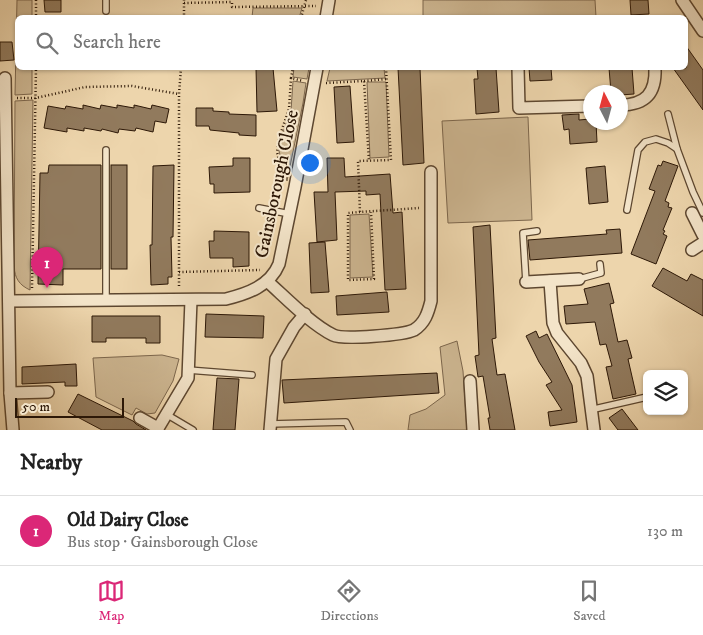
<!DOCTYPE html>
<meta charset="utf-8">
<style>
body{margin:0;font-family:"IM FELL DW Pica",serif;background:#f6f6f6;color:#222}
.controls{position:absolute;right:15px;bottom:15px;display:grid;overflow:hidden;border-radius:8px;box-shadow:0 1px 4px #0004}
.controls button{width:45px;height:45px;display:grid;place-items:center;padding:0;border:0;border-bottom:1px solid #e0e0e0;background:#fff;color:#222;font:25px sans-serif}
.compass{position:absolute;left:583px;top:85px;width:45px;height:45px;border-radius:50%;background:#fff;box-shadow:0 1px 4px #0004;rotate:354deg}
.scale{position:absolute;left:15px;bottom:12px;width:109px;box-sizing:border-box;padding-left:5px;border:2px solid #2d1807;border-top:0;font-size:14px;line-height:18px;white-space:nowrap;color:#2d1807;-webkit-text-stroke:4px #f3e4c9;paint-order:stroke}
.you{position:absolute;left:309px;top:162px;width:18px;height:18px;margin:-12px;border:4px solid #fff;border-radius:50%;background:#1a73e8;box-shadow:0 0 0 8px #1a73e833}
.badge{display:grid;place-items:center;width:32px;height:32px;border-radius:50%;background:#db2777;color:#fff;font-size:16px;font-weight:700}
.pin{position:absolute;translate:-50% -41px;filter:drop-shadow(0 1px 2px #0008)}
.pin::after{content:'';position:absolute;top:26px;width:18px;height:15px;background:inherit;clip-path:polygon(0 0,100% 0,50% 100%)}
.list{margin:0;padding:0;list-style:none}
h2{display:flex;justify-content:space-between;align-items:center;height:65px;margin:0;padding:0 20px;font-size:21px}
h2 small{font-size:16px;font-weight:400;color:#767676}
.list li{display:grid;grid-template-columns:32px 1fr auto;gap:15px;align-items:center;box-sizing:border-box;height:70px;padding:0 20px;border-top:1px solid #e0e0e0}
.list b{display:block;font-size:19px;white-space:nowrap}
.list p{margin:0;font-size:16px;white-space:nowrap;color:#767676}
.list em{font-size:16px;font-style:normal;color:#767676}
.icon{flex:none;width:28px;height:28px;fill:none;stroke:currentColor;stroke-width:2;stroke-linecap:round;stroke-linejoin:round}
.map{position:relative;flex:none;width:703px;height:430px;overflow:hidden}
.search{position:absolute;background:#fff;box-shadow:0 1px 4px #0004;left:15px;right:15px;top:15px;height:55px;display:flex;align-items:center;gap:12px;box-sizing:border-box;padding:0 18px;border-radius:8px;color:#767676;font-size:19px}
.sheet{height:135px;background:#fff}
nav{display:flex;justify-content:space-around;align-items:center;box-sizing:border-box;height:70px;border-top:1px solid #e0e0e0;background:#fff;font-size:14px;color:#767676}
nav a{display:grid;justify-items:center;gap:2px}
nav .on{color:#db2777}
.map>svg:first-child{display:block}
</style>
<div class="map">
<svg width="703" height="430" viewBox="0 0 703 430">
<rect width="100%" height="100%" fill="#edd5ac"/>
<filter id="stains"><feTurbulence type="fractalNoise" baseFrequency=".004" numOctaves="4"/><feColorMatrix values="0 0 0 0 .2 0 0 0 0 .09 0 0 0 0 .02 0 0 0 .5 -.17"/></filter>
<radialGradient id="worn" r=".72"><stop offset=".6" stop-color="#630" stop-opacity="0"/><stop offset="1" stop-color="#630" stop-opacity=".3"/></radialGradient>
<!-- green -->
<g fill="#ccb590" stroke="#7c664c">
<polygon points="17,0 32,0 32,17 18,18 18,68 32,68 32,94 15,95"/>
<polygon points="423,0 595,0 596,17 423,17"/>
<polygon points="253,8 302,8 299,18 252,17"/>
<polygon points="294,68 309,68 307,79 293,77"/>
<polygon points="330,68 384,68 385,78 327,81"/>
<polygon points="293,81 306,83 303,103 287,181 279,151 280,140 291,111"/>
<polygon points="367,82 386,82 389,157 370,158"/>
<path d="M33,100L30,290C19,285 15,278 14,267L15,101Z"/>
<polygon points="528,117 532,220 448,223 442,121"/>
<polygon points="369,214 373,277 350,278 350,215"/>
<polygon points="457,341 463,371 467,430 408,430 410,415 426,409 445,395 440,347"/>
<polygon points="162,355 179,359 173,381 155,413 147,414 136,408 132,415 96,397 93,358"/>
</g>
<!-- building -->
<g fill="#917a5d" stroke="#2d1807">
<polygon points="44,0 61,0 61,12 45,12"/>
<polygon points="630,0 648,0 649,14 631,15"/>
<polygon points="0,42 12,42 14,60 0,61"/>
<polygon points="686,46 703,70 703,110 673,68 686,68"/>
<polygon points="256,68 273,68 277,111 257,112"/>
<polygon points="398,68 420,68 424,163 403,165"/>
<polygon points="477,68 496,68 499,112 476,114 474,79 478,79"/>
<polygon points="529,68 551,68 552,80 530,81"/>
<polygon points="609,68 632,68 634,94 620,95 620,92 611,92"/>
<polygon points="350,86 354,142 337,143 334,87"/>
<polygon points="83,105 100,109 101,105 117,108 117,105 134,108 134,105 151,109 152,105 169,109 166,123 155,121 153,132 136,128 135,131 119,129 118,133 102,129 101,131 84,128 84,131 67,128 67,132 44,128 48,106 65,109 66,106 83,109"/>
<polygon points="196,108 213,108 213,111 229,112 229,114 256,115 256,136 239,135 239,133 210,130 209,126 196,126"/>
<polygon points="579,114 579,120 590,119 590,122 596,122 597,142 570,144 569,129 564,130 562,115"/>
<polygon points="233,158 250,158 250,192 214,193 214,184 210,184 209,167 233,166"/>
<polygon points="327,158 344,158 345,177 390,174 393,213 402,212 406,289 385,290 380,194 366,195 366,191 335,192 337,240 317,242 314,192 328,192"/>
<polygon points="663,161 678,166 665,201 669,203 668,207 672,208 663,230 665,231 663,234 667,236 656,264 631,254 655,191 649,189 658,165 661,166"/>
<polygon points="49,165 101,165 101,269 63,269 63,285 38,284 40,173 48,173"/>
<rect x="111" y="165" width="16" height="104"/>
<polygon points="174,165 173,237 171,237 172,277 168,277 168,284 151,285 150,245 152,245 153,166"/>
<polygon points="605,166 608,202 589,204 586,168"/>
<polygon points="490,225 496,338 492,339 497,375 505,374 515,430 490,430 488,418 490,418 483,376 478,377 475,356 479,355 473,227"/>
<polygon points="620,229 622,253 530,260 528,240 607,234 606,230"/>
<polygon points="214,231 249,232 249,266 233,267 233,258 210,258 209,241 214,241"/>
<polygon points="325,242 329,292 311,293 309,243"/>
<polygon points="663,268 687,281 691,274 703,280 703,316 652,286"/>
<polygon points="609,283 614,303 610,304 618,342 627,340 632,358 628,359 636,394 613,399 606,367 612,366 606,344 600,345 595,322 566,324 564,306 588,304 584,289"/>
<polygon points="387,292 389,312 337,315 336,296"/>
<polygon points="206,314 264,316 263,338 205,337"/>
<polygon points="92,316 160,316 160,343 146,343 146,338 106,338 106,342 92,342"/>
<polygon points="536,331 539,338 547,334 572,385 577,422 550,426 548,412 562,410 546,385 552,382 539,362 526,336"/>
<polygon points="76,364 77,386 65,386 65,382 22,384 22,367"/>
<polygon points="437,373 439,393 284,403 282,380"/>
<polygon points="217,378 239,379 235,430 213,430"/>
<polygon points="78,394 133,421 136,424 146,430 102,430 68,412"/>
<polygon points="622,409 638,430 618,430 609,418"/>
</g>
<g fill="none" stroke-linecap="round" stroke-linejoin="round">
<defs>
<g id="service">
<polyline points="106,11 106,0"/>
<polyline points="668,114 677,149"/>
<polyline points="106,150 106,301"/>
<polyline points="259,208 290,214"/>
<polyline points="627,210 638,150 645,142 656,139 668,143 677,149 693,192 703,213"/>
<polyline points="579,279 601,273 600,264"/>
<polyline points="526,282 523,233 537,231"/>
<polyline points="188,370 252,375"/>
<polyline points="590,410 647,397"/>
<polyline points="166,414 193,430"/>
<polyline points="270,424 346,422 350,430"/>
</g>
<g id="minor">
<polyline points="682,0 703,31"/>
<polyline points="326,18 329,0"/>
<polyline points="518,68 519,108 590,106"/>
<polyline points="5,78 10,393 13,430"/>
<path d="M620,105C646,105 656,93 655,68"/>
<polyline points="692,213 703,235"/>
<polyline points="692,250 703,243"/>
<path d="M267,281C286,298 311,324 333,335C343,340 404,335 414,330C425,323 428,313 431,301V172"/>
<polyline points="550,281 553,323 557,333 581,363 587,376 594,430"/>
<polyline points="526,282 579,279"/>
<path d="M9,301L226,299C247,294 270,286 279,264L295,187L317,68"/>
<polyline points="470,381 473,430"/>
<polyline points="10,393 48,392"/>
<polyline points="140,418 158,428"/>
<polyline points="157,430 188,378 191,300"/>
<polyline points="270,430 276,359 294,327 305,314"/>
</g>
</defs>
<!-- service casing -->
<use href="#service" stroke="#5d4730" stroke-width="8"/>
<!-- minor casing -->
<use href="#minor" stroke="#5d4730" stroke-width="14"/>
<!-- path -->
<g stroke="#2d1807" stroke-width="2.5" stroke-dasharray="1 2.5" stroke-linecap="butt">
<polyline points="36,0 36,18"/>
<polyline points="184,3 232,2 232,7 316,6"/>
<polyline points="184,18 184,0"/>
<polyline points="301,18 306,0"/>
<polyline points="386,68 391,160 358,161 360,212 419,208"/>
<polyline points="291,78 293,68"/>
<polyline points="364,81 387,79"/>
<polyline points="326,83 364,81 369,161"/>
<polyline points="17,98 36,98 85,87 132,86 179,94"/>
<polyline points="283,178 277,152 279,138 289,109 291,78 303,81"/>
<polyline points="360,212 348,213 348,280 374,279 371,212"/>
<polyline points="179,272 260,270"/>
<polyline points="179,286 179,94 181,68"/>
<polyline points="32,288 36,68"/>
</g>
<!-- service -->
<use href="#service" stroke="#f3e4c9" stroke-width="5.5"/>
<!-- minor -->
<use href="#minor" stroke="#f3e4c9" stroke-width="11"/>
</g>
<g text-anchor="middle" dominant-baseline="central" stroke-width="4" stroke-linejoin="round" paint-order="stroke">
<!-- street labels -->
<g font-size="19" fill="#2d1807" stroke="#f3e4c9">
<text transform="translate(277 184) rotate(-78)">Gainsborough Close</text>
</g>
</g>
<rect width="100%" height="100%" filter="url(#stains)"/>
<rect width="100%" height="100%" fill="url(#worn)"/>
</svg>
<div class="controls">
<button><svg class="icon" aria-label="layers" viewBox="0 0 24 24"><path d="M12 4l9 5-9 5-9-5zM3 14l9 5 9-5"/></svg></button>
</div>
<svg class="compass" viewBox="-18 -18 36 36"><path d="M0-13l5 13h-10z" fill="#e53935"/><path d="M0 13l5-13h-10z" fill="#767676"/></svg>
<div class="scale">50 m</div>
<div class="you"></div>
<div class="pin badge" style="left:47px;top:288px">1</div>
<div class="search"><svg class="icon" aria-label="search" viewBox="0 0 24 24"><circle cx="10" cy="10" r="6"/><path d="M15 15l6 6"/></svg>Search here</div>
</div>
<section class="sheet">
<h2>Nearby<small></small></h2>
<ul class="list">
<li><span class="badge">1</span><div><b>Old Dairy Close</b><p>Bus stop · Gainsborough Close</p></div><em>130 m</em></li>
</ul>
</section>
<nav>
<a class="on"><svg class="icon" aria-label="map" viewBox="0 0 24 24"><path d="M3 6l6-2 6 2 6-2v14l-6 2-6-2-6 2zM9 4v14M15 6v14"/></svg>Map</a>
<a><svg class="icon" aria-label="directions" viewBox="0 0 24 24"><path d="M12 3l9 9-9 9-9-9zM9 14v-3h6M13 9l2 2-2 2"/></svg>Directions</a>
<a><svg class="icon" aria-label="saved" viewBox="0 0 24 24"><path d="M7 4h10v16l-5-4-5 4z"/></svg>Saved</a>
</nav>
